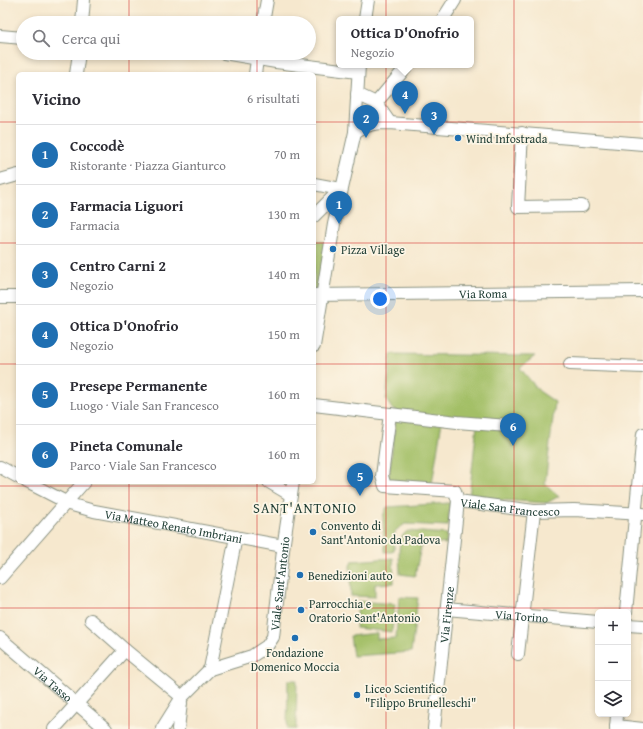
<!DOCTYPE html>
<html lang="it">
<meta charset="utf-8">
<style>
body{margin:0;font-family:"Gentium Book Plus",serif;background:#f7f7f7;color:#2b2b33}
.controls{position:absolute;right:12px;bottom:12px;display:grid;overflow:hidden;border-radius:6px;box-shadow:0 2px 6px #0003}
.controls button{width:36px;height:36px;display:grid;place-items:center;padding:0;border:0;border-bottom:1px solid #e1e1e2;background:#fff;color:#2b2b33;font:20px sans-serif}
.you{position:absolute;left:380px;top:299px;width:14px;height:14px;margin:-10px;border:3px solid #fff;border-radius:50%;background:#1a73e8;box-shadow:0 0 0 6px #1a73e833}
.badge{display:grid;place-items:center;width:26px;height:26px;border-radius:50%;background:#1f6fb2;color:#fff;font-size:13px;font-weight:700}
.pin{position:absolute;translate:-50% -33px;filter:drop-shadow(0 1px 2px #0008)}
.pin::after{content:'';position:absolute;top:21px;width:14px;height:12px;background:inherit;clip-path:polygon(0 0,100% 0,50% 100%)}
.popup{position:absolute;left:336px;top:16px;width:138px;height:52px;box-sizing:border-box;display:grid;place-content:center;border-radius:6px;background:#fff;filter:drop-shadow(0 1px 3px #0005);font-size:13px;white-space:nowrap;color:#7c7c81}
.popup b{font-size:15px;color:#2b2b33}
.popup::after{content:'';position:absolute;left:50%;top:100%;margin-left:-8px;border:8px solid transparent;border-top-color:#fff}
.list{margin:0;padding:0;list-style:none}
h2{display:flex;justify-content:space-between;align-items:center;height:52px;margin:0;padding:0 16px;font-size:17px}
h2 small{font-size:13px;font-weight:400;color:#7c7c81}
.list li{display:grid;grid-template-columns:26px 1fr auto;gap:12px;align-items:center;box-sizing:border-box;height:60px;padding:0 16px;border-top:1px solid #e1e1e2}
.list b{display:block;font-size:15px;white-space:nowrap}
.list p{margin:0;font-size:13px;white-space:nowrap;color:#7c7c81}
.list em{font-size:13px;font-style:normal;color:#7c7c81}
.icon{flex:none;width:22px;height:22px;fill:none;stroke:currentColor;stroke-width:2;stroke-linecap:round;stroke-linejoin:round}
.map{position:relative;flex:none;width:643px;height:729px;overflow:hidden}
.search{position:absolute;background:#fff;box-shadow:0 2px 6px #0003;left:16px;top:16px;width:300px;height:44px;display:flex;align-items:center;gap:10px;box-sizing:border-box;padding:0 14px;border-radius:22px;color:#7c7c81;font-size:15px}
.panel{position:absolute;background:#fff;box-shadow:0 2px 6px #0003;left:16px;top:72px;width:300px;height:412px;border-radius:6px}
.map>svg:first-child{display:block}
</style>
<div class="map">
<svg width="643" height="729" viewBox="0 0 643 729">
<rect width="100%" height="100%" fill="#fcf5e5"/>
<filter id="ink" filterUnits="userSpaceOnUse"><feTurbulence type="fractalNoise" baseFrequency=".025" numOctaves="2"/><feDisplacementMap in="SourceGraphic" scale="8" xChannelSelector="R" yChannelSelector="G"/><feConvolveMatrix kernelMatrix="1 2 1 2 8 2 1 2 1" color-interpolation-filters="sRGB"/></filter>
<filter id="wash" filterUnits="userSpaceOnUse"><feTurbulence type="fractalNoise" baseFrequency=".012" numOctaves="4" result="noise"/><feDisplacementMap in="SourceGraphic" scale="16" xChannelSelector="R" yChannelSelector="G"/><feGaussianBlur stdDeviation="0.9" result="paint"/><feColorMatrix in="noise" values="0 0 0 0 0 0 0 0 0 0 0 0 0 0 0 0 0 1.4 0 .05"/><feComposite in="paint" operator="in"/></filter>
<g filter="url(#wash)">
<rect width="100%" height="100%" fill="#f6e8ce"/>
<!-- green -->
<g fill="#a3bf66" stroke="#617e4d">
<polygon points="314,240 327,243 319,292 314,292"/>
<polygon points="391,354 535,356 520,368 539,391 555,402 545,484 559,496 547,503 469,498 477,424 442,421 432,484 388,482 397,411 392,409 386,399"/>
<polygon points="450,503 448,526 405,524 395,531 394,550 392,552 385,552 383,516 387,507"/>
<path d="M408,531L447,534L446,544L422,541L415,576L400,574C400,562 395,537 408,531Z"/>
<polygon points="393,558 394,583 375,584 375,597 351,596 350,566 352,561"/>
<polygon points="399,597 418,598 411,652 353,656 350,636 377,633 377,639 396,638"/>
<polygon points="358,601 395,604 392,632 356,628"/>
<polygon points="288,680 297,680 296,729 287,729"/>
</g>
</g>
<g filter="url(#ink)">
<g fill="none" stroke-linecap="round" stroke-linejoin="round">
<defs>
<g id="minor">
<polyline points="365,19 368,0"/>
<polyline points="443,19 455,0"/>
<polyline points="82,23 84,0"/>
<polyline points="263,23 267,0"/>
<polyline points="0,36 23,38"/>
<polyline points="224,53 276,62 358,72"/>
<polyline points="76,74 79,53"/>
<polyline points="255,74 258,53"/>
<polyline points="357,94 376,103 390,123"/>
<polyline points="376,103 408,65"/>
<path d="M355,132C367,124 376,123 390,123L643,144"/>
<polyline points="522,133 518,207 582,206"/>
<polyline points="0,180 18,175"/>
<polyline points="314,184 341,189"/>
<polyline points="314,216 341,189"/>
<path id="s1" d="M314,295L643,291"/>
<polyline points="0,297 18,297"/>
<polyline points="314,346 334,224 355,132 359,65"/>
<polyline points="570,364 643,367"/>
<polyline points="314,405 457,422 508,426"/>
<path id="s2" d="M390,414L382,476L385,486L455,491L458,501L534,511L574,510L643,514"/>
<polyline points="0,467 18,477"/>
<polyline points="27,482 66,502"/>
<polyline points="269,482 291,495"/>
<path id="s3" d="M65,503L94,511L283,546"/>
<polyline points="0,578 84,482"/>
<path id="s4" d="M446,609L598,622"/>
<polyline points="626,612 643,434"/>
<polyline points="91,620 125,650"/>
<polyline points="628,625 643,626"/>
<path id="s5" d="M0,638L106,729"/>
<polyline points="518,654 534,511"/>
<polyline points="210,669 236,537"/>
<polyline points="616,726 643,729"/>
<polyline points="54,729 125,650 182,697"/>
<path id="s6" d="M162,729L182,697L210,669L252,656L267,646L273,637L284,542L293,482"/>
<polyline points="178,729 181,703"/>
<path id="s7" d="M434,729L458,501"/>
<polyline points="616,729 617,714"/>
</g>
</defs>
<!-- minor casing -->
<use href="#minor" stroke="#8a9281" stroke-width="14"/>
<!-- minor -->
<use href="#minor" stroke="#fff" stroke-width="12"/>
</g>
</g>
<!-- grid -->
<path fill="none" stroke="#d62828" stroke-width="1" stroke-opacity="0.55" d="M129,0V23M257,0V23M386,0V729M514,0V729M129,53V74M257,53V74M0,122H18M314,122H643M0,243H18M314,243H643M0,364H18M314,364H643M129,482V729M257,482V729M0,486H643M0,608H643"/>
<!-- markers -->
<g fill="#1f6fb2" stroke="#fcf5e5" stroke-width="1.5">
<circle cx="458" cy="138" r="4"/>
<circle cx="333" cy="249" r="4"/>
<circle cx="313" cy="532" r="4"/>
<circle cx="300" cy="575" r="4"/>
<circle cx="301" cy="610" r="4"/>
<circle cx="295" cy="638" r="4"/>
<circle cx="357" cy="695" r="4"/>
</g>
<g text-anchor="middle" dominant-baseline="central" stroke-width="3.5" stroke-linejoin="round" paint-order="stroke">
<!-- poi labels -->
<g font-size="12" fill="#1f3d34" stroke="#fcf5e5" text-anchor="start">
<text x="466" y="138">Wind Infostrada</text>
<text x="341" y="249">Pizza Village</text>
<text x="321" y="525">Convento di<tspan x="321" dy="14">Sant'Antonio da Padova</tspan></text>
<text x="308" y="575">Benedizioni auto</text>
<text x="309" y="603">Parrocchia e<tspan x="309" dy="14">Oratorio Sant'Antonio</tspan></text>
<text x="295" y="652" text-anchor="middle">Fondazione<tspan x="295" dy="14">Domenico Moccia</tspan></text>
<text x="365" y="688">Liceo Scientifico<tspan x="365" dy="14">"Filippo Brunelleschi"</tspan></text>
</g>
<!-- street labels -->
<g font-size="12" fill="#1f3d34" stroke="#fcf5e5">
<text stroke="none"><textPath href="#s1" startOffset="169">Via Roma</textPath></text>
<text stroke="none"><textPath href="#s2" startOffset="206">Viale San Francesco</textPath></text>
<text stroke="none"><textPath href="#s3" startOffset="111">Via Matteo Renato Imbriani</textPath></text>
<text stroke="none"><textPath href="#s6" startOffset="204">Viale Sant'Antonio</textPath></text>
<text stroke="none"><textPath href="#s7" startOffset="115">Via Firenze</textPath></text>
<text stroke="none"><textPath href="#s4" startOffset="76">Via Torino</textPath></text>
<text stroke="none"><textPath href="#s5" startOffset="70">Via Tasso</textPath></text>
</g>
<!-- quarter labels -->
<g font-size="14" letter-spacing="1" fill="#1f3d34" stroke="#fcf5e5">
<text x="305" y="508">SANT'ANTONIO</text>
</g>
</g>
</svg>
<div class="controls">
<button>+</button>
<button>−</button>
<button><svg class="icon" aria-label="layers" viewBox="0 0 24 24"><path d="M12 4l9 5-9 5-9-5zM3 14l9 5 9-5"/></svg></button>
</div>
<div class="you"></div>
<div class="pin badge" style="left:339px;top:224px">1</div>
<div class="pin badge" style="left:366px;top:138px">2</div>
<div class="pin badge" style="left:434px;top:135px">3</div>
<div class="pin badge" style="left:405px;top:114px">4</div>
<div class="popup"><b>Ottica D'Onofrio</b>Negozio</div>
<div class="pin badge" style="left:360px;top:496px">5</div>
<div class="pin badge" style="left:513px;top:446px">6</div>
<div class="search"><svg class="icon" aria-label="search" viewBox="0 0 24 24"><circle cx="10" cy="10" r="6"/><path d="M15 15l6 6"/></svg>Cerca qui</div>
<section class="panel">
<h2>Vicino<small>6 risultati</small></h2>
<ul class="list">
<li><span class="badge">1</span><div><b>Coccodè</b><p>Ristorante · Piazza Gianturco</p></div><em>70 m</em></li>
<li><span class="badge">2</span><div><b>Farmacia Liguori</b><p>Farmacia</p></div><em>130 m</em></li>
<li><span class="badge">3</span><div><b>Centro Carni 2</b><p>Negozio</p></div><em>140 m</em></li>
<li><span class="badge">4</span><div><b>Ottica D'Onofrio</b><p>Negozio</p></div><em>150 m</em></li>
<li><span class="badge">5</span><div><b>Presepe Permanente</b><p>Luogo · Viale San Francesco</p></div><em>160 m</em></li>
<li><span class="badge">6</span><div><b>Pineta Comunale</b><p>Parco · Viale San Francesco</p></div><em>160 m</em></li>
</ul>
</section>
</div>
